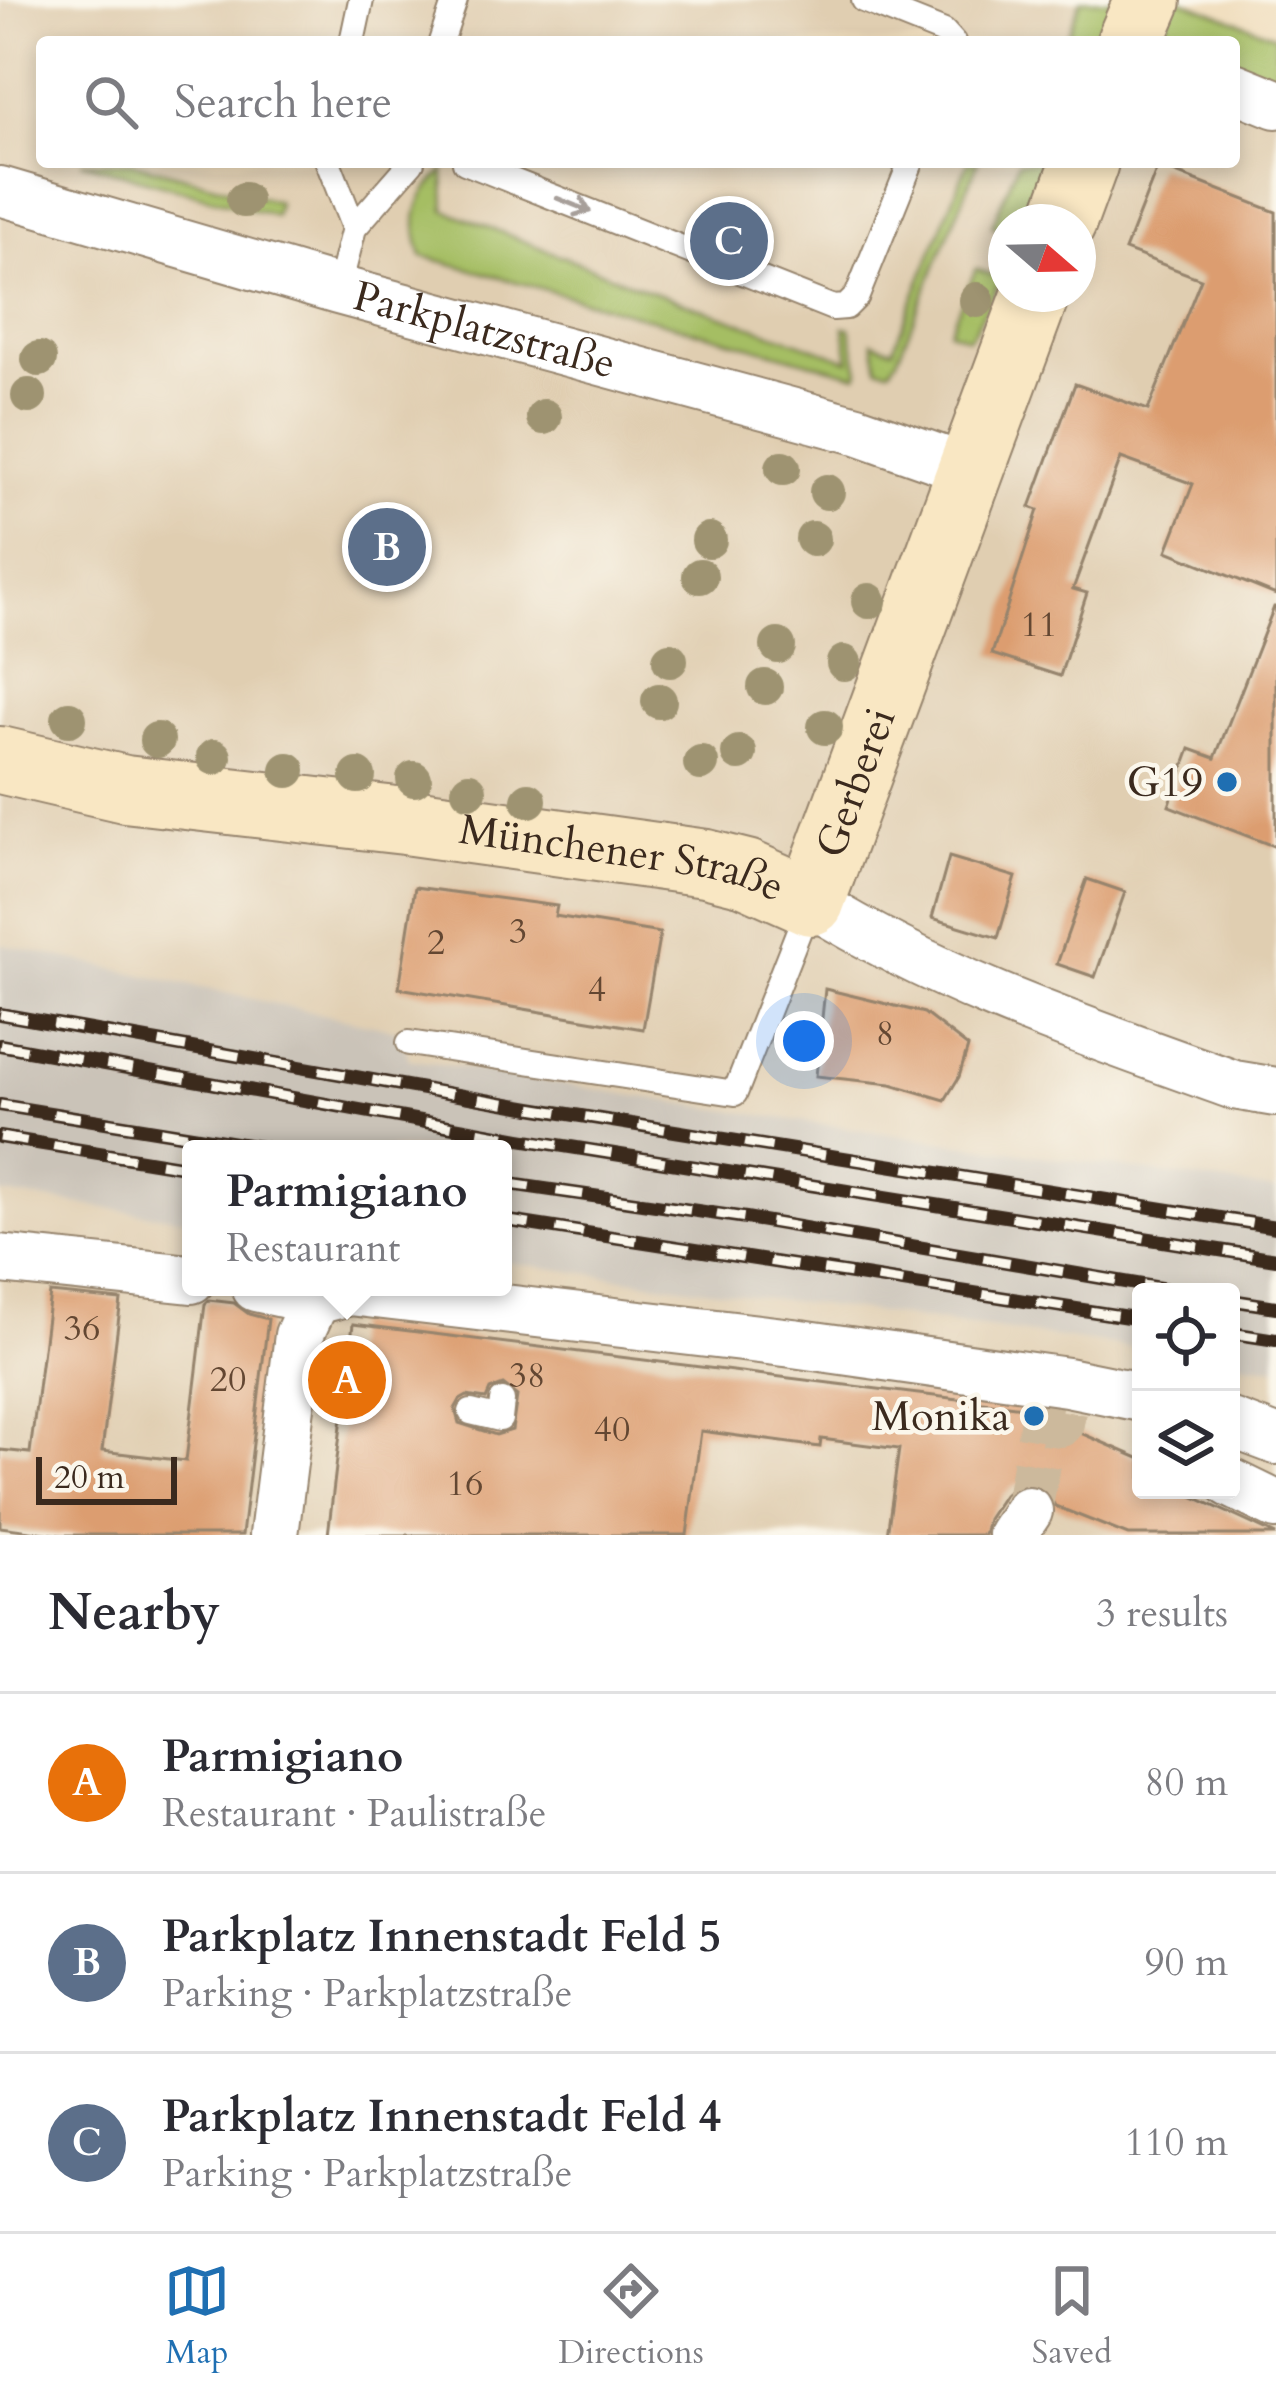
<!DOCTYPE html>
<meta charset="utf-8">
<style>
body{margin:0;font-family:Cardo,serif;background:#f2f2f3;color:#2b2b33}
.controls{position:absolute;right:36px;bottom:36px;display:grid;overflow:hidden;border-radius:12px;box-shadow:0 6px 18px #0003}
.controls button{width:108px;height:108px;display:grid;place-items:center;padding:0;border:0;border-bottom:3px solid #e1e1e2;background:#fff;color:#2b2b33;font:60px sans-serif}
.compass{position:absolute;left:988px;top:204px;width:108px;height:108px;border-radius:50%;background:#fff;box-shadow:0 6px 18px #0003;rotate:110deg}
.scale{position:absolute;left:36px;bottom:30px;width:141px;box-sizing:border-box;padding-left:12px;border:6px solid #3b2a1e;border-top:0;font-size:33px;line-height:42px;white-space:nowrap;color:#3b2a1e;-webkit-text-stroke:9px #fbf7ec;paint-order:stroke}
.you{position:absolute;left:804px;top:1041px;width:42px;height:42px;margin:-30px;border:9px solid #fff;border-radius:50%;background:#1a73e8;box-shadow:0 0 0 18px #1a73e833}
.badge{display:grid;place-items:center;width:78px;height:78px;border-radius:50%;background:#1f6fb2;color:#fff;font-size:39px;font-weight:700}
.pin{position:absolute;translate:-50% -50%;border:6px solid #fff;box-shadow:0 3px 12px #0006}
.popup{position:absolute;left:182px;top:1140px;width:330px;height:156px;box-sizing:border-box;display:grid;place-content:center;border-radius:12px;background:#fff;filter:drop-shadow(0 3px 9px #0005);font-size:39px;white-space:nowrap;color:#7c7c81}
.popup b{font-size:45px;color:#2b2b33}
.popup::after{content:'';position:absolute;left:50%;top:100%;margin-left:-24px;border:24px solid transparent;border-top-color:#fff}
.list{margin:0;padding:0;list-style:none}
h2{display:flex;justify-content:space-between;align-items:center;height:156px;margin:0;padding:0 48px;font-size:51px}
h2 small{font-size:39px;font-weight:400;color:#7c7c81}
.list li{display:grid;grid-template-columns:78px 1fr auto;gap:36px;align-items:center;box-sizing:border-box;height:180px;padding:0 48px;border-top:3px solid #e1e1e2}
.list b{display:block;font-size:45px;white-space:nowrap}
.list p{margin:0;font-size:39px;white-space:nowrap;color:#7c7c81}
.list em{font-size:39px;font-style:normal;color:#7c7c81}
.icon{flex:none;width:66px;height:66px;fill:none;stroke:currentColor;stroke-width:2;stroke-linecap:round;stroke-linejoin:round}
.map{position:relative;flex:none;width:1276px;height:1535px;overflow:hidden}
.search{position:absolute;background:#fff;box-shadow:0 6px 18px #0003;left:36px;right:36px;top:36px;height:132px;display:flex;align-items:center;gap:30px;box-sizing:border-box;padding:0 42px;border-radius:12px;color:#7c7c81;font-size:45px}
.sheet{height:696px;background:#fff}
nav{display:flex;justify-content:space-around;align-items:center;box-sizing:border-box;height:168px;border-top:3px solid #e1e1e2;background:#fff;font-size:33px;color:#7c7c81}
nav a{display:grid;justify-items:center;gap:6px}
nav .on{color:#1f6fb2}
.map>svg:first-child{display:block}
</style>
<div class="map">
<svg width="1276" height="1535" viewBox="0 0 1276 1535">
<rect width="100%" height="100%" fill="#fbf7ec"/>
<filter id="ink" filterUnits="userSpaceOnUse"><feTurbulence type="fractalNoise" baseFrequency=".00833" numOctaves="2"/><feDisplacementMap in="SourceGraphic" scale="24" xChannelSelector="R" yChannelSelector="G"/><feConvolveMatrix kernelMatrix="1 2 1 2 8 2 1 2 1" color-interpolation-filters="sRGB"/></filter>
<filter id="wash" filterUnits="userSpaceOnUse"><feTurbulence type="fractalNoise" baseFrequency=".004" numOctaves="4" result="noise"/><feDisplacementMap in="SourceGraphic" scale="48" xChannelSelector="R" yChannelSelector="G"/><feGaussianBlur stdDeviation="2.7" result="paint"/><feColorMatrix in="noise" values="0 0 0 0 0 0 0 0 0 0 0 0 0 0 0 0 0 1.4 0 .05"/><feComposite in="paint" operator="in"/></filter>
<g filter="url(#wash)">
<rect width="100%" height="100%" fill="#f0ddbc"/>
<!-- built -->
<g fill="#e0ceb1" fill-rule="evenodd">
<path d="M0,0H1171L1175,42H42V162H1234V66L1276,83V1190L712,1108L409,1059L400,1031L0,944ZM1006,222H1078V294H1006Z"/>
<polygon points="0,1195 191,1220 191,1287 503,1287 503,1262 1141,1349 1141,1490 1231,1490 1231,1361 1276,1367 1276,1535 0,1535"/>
</g>
<!-- industrial -->
<polygon fill="#cac3b8" points="0,944 400,1031 409,1059 712,1108 1276,1190 1276,1367 1231,1361 1231,1292 1141,1292 1141,1349 503,1262 503,1149 191,1149 191,1220 0,1194"/>
<!-- green -->
<g fill="#a5be63" stroke="#707440" stroke-width="3">
<polygon points="1081,0 1123,0 1098,42 1065,42"/>
<polygon points="1171,0 1182,0 1276,36 1276,83 1234,66 1234,42 1172,41 1165,26"/>
<polygon points="81,162 131,162 278,202 275,216"/>
<polygon points="968,162 978,162 897,359 890,369 878,367 873,342 893,349"/>
<polygon points="1018,162 1046,162 1024,222 1006,222 1006,231 992,226"/>
<path d="M444,171L445,210L645,289L849,360L844,327L850,328L859,371L857,375L422,256C410,220 415,197 444,171Z"/>
<polygon points="1006,256 1006,269 975,329 968,338 949,331 976,269 998,277"/>
</g>
<g id="blocks">
<!-- building -->
<g fill="#dc9d6f" fill-rule="evenodd">
<polygon points="1158,166 1276,212 1276,595 1167,551 1193,484 1121,458 1073,589 1087,593 1060,676 992,654 1038,510 1030,507 1075,384 1148,410 1201,279 1125,250"/>
<polygon points="1274,607 1276,607 1276,847 1169,806 1190,749 1215,758"/>
<polygon points="949,857 1016,877 998,938 932,918"/>
<polygon points="1087,879 1125,892 1095,977 1057,964"/>
<polygon points="415,887 557,906 555,916 660,933 643,1029 399,988"/>
<polygon points="825,989 924,1013 968,1047 959,1077 945,1100 891,1084 816,1076"/>
<polygon points="50,1293 121,1300 102,1451 186,1461 205,1304 209,1300 234,1303 249,1314 268,1319 242,1535 61,1535 0,1527 0,1450 30,1453"/>
<path d="M353,1324L1056,1411L1055,1422L1141,1459V1490H1179L1276,1535H1128L1055,1506L1045,1488L1029,1483L1014,1486L1004,1495L988,1519L984,1535H887L899,1449L821,1439L820,1447L701,1431L687,1535H328ZM503,1385L517,1396L512,1430L496,1435L459,1423L455,1409L460,1400L467,1396L486,1399L490,1390Z"/>
</g>
</g>
</g>
<g filter="url(#ink)">
<use href="#blocks" fill-opacity="0" stroke="#96846d" stroke-width="3"/>
<g fill="none" stroke-linecap="round" stroke-linejoin="round">
<!-- street-tunnel -->
<polyline stroke="#ccb99c" stroke-width="48" stroke-dasharray="48 24" stroke-linecap="butt" points="1028,1511 1044,1421 1060,1423 1067,1382"/>
<defs>
<g id="lane">
<polyline points="864,0 944,32 953,42"/>
<polyline points="352,42 361,0"/>
<polyline points="441,42 455,0"/>
<polyline points="328,162 354,228"/>
<polyline points="465,162 833,308 846,307 857,296 911,162"/>
<polyline points="338,290 354,228 412,162"/>
<polyline points="409,1043 735,1093 809,905"/>
<polyline points="471,1412 500,1419 502,1401"/>
</g>
<g id="street">
<polyline points="1234,87 1276,104"/>
<path id="s1" d="M0,191L338,290L857,430L970,470"/>
<path d="M811,902C945,985 1087,1032 1234,1085L1276,1092"/>
<polyline points="0,1259 191,1279"/>
<polyline points="256,1287 315,1300 350,1291 793,1343 1067,1382 1141,1397"/>
<polyline points="1231,1423 1276,1440"/>
<polyline points="1231,1483 1276,1505"/>
<polyline points="274,1535 299,1335 315,1300"/>
<polyline points="1012,1535 1028,1511"/>
</g>
<g id="secondary">
<polyline points="1130,42 1148,0"/>
<polyline points="1063,222 1085,162"/>
<path id="s2" d="M0,760L125,789L405,821L706,863L746,873L811,902L1036,294"/>
</g>
</defs>
<!-- lane casing -->
<use href="#lane" stroke="#96846d" stroke-width="28"/>
<!-- street casing -->
<use href="#street" stroke="#96846d" stroke-width="52"/>
<!-- secondary casing -->
<use href="#secondary" stroke="#96846d" stroke-width="70"/>
<!-- lane -->
<use href="#lane" stroke="#fff" stroke-width="24"/>
<!-- street -->
<use href="#street" stroke="#fff" stroke-width="48"/>
<!-- secondary -->
<use href="#secondary" stroke="#f9e7c3" stroke-width="66"/>
<defs>
<g id="rail">
<polyline points="0,1014 531,1108 1276,1227"/>
<polyline points="0,1045 520,1139 1276,1259"/>
<polyline points="0,1105 273,1149"/>
<polyline points="0,1137 191,1168"/>
<polyline points="503,1183 746,1218 1184,1292"/>
<polyline points="503,1220 1141,1319"/>
<polyline points="1231,1300 1276,1307"/>
<polyline points="1231,1333 1276,1340"/>
</g>
</defs>
<!-- rail casing -->
<use href="#rail" stroke="#3b2a1e" stroke-width="14"/>
<!-- rail -->
<use href="#rail" stroke="#fbf7ec" stroke-width="9" stroke-dasharray="27" stroke-linecap="butt"/>
</g>
<!-- trees -->
<g fill="#9e9371">
<circle cx="244" cy="200" r="18"/>
<circle cx="977" cy="300" r="18"/>
<circle cx="39" cy="359" r="18"/>
<circle cx="29" cy="396" r="18"/>
<circle cx="544" cy="417" r="18"/>
<circle cx="783" cy="468" r="18"/>
<circle cx="827" cy="492" r="18"/>
<circle cx="813" cy="539" r="18"/>
<circle cx="709" cy="540" r="18"/>
<circle cx="700" cy="576" r="18"/>
<circle cx="869" cy="601" r="18"/>
<circle cx="778" cy="646" r="18"/>
<circle cx="670" cy="660" r="18"/>
<circle cx="844" cy="663" r="18"/>
<circle cx="765" cy="687" r="18"/>
<circle cx="659" cy="701" r="18"/>
<circle cx="69" cy="719" r="18"/>
<circle cx="825" cy="727" r="18"/>
<circle cx="157" cy="740" r="18"/>
<circle cx="739" cy="753" r="18"/>
<circle cx="214" cy="757" r="18"/>
<circle cx="701" cy="763" r="18"/>
<circle cx="288" cy="770" r="18"/>
<circle cx="358" cy="776" r="18"/>
<circle cx="414" cy="779" r="18"/>
<circle cx="469" cy="790" r="18"/>
<circle cx="529" cy="800" r="18"/>
</g>
<!-- one-way arrows -->
<defs><path id="oneway-shaft" d="M-6 0H5M1.5-3L5.5 0L1.5 3" fill="none" stroke-width="1.6" stroke-linecap="round" stroke-linejoin="round" transform="scale(3)"/></defs>
<use stroke="#a79f9a" href="#oneway-shaft" transform="translate(574 205) rotate(22)"/>
</g>
<!-- markers -->
<g fill="#1f6fb2" stroke="#fbf7ec" stroke-width="4.5">
<circle cx="1227" cy="782" r="12"/>
<circle cx="1034" cy="1416" r="12"/>
</g>
<g text-anchor="middle" dominant-baseline="central" stroke-width="9" stroke-linejoin="round" paint-order="stroke">
<!-- number labels -->
<g font-size="36" fill="#634732">
<text x="1039" y="624">11</text>
<text x="518" y="931">3</text>
<text x="436" y="942">2</text>
<text x="597" y="989">4</text>
<text x="885" y="1033">8</text>
<text x="82" y="1328">36</text>
<text x="527" y="1375">38</text>
<text x="228" y="1379">20</text>
<text x="612" y="1429">40</text>
<text x="465" y="1483">16</text>
</g>
<!-- street labels -->
<g font-size="42" fill="#3b2a1e" stroke="#fbf7ec">
<text stroke="none"><textPath href="#s1" startOffset="504">Parkplatzstraße</textPath></text>
<text stroke="none"><textPath href="#s2" startOffset="954">Gerberei</textPath></text>
<text stroke="none"><textPath href="#s2" startOffset="630">Münchener Straße</textPath></text>
</g>
<!-- poi labels -->
<g font-size="42" fill="#3b2a1e" stroke="#fbf7ec" text-anchor="end">
<text x="1203" y="782">G19</text>
<text x="1010" y="1416">Monika</text>
</g>
</g>
</svg>
<div class="controls">
<button><svg class="icon" aria-label="locate" viewBox="0 0 24 24"><circle cx="12" cy="12" r="6"/><path d="M12 2v4M12 18v4M2 12h4M18 12h4"/></svg></button>
<button><svg class="icon" aria-label="layers" viewBox="0 0 24 24"><path d="M12 4l9 5-9 5-9-5zM3 14l9 5 9-5"/></svg></button>
</div>
<svg class="compass" viewBox="-18 -18 36 36"><path d="M0-13l5 13h-10z" fill="#e53935"/><path d="M0 13l5-13h-10z" fill="#7c7c81"/></svg>
<div class="scale">20 m</div>
<div class="you"></div>
<div class="pin badge" style="left:347px;top:1380px;background:#e8710a">A</div>
<div class="popup"><b>Parmigiano</b>Restaurant</div>
<div class="pin badge" style="left:387px;top:547px;background:#5c6f8a">B</div>
<div class="pin badge" style="left:729px;top:241px;background:#5c6f8a">C</div>
<div class="search"><svg class="icon" aria-label="search" viewBox="0 0 24 24"><circle cx="10" cy="10" r="6"/><path d="M15 15l6 6"/></svg>Search here</div>
</div>
<section class="sheet">
<h2>Nearby<small>3 results</small></h2>
<ul class="list">
<li><span class="badge" style="background:#e8710a">A</span><div><b>Parmigiano</b><p>Restaurant · Paulistraße</p></div><em>80 m</em></li>
<li><span class="badge" style="background:#5c6f8a">B</span><div><b>Parkplatz Innenstadt Feld 5</b><p>Parking · Parkplatzstraße</p></div><em>90 m</em></li>
<li><span class="badge" style="background:#5c6f8a">C</span><div><b>Parkplatz Innenstadt Feld 4</b><p>Parking · Parkplatzstraße</p></div><em>110 m</em></li>
</ul>
</section>
<nav>
<a class="on"><svg class="icon" aria-label="map" viewBox="0 0 24 24"><path d="M3 6l6-2 6 2 6-2v14l-6 2-6-2-6 2zM9 4v14M15 6v14"/></svg>Map</a>
<a><svg class="icon" aria-label="directions" viewBox="0 0 24 24"><path d="M12 3l9 9-9 9-9-9zM9 14v-3h6M13 9l2 2-2 2"/></svg>Directions</a>
<a><svg class="icon" aria-label="saved" viewBox="0 0 24 24"><path d="M7 4h10v16l-5-4-5 4z"/></svg>Saved</a>
</nav>
